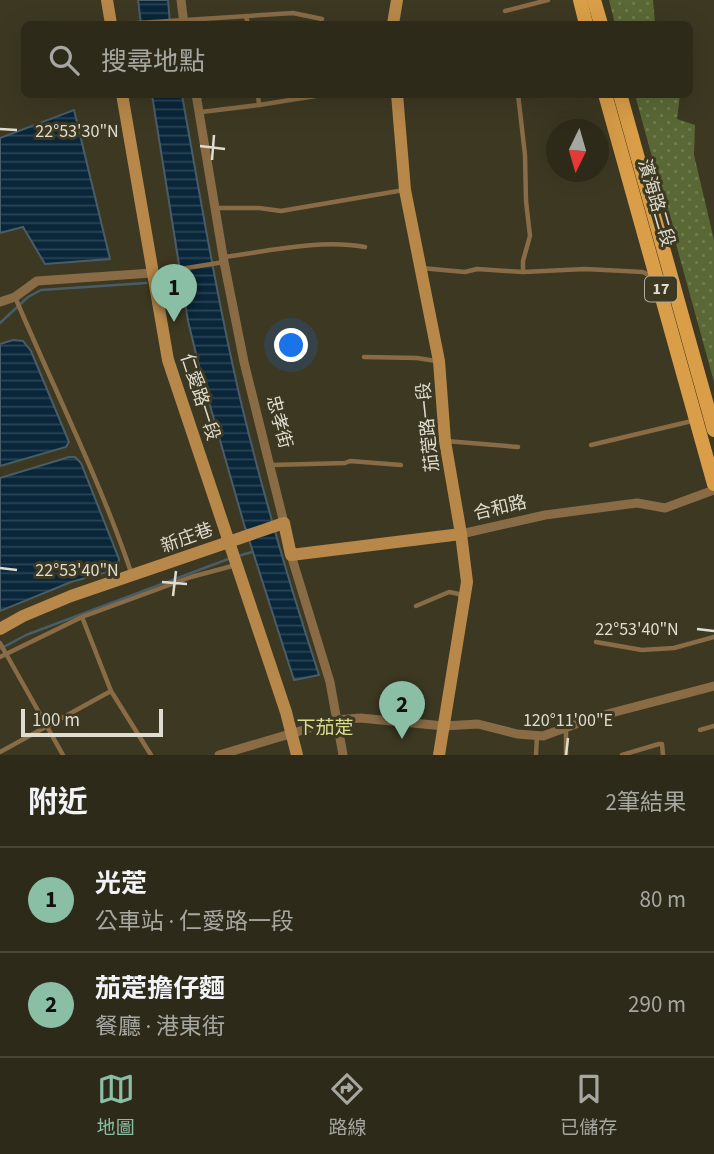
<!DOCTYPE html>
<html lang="zh-TW">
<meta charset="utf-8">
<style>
body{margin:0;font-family:"Source Sans 3","Noto Sans TC",sans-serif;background:#393627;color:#f1f3f6}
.compass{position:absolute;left:546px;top:119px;width:63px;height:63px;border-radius:50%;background:#2d2a1a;box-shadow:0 7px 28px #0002;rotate:185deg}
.scale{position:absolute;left:21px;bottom:18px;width:142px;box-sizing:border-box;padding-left:7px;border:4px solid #dfddd0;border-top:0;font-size:19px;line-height:24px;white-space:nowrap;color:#dfddd0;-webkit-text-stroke:5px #3c3822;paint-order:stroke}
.you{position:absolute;left:292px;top:346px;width:24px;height:24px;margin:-18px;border:5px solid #fff;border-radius:50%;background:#1a73e8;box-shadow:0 0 0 10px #1a73e833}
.badge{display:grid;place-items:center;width:46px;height:46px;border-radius:50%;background:#8abfa5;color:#111;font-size:23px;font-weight:700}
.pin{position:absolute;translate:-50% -58px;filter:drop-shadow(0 2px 4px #0008)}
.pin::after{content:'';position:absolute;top:37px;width:24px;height:21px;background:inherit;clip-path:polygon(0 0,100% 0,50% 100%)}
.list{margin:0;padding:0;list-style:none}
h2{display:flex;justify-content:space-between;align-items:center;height:91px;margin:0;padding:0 28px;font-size:30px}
h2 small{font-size:23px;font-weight:400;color:#a7a7a2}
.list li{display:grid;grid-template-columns:46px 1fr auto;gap:21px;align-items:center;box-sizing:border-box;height:105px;padding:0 28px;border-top:2px solid #484639}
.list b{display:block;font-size:26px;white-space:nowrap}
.list p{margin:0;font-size:23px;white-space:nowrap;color:#a7a7a2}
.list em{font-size:23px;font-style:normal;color:#a7a7a2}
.icon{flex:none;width:38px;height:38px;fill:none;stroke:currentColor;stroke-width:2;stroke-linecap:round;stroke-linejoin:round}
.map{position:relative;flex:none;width:714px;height:755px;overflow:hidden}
.search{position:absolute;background:#2d2a1a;box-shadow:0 7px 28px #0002;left:21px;right:21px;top:21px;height:77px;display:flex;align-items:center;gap:18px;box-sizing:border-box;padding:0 24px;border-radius:10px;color:#a7a7a2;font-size:26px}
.sheet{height:301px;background:#2d2a1a}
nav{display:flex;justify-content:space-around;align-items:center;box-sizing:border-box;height:98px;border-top:2px solid #484639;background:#2d2a1a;font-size:19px;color:#a7a7a2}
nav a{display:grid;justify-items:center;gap:4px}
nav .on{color:#8abfa5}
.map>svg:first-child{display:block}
</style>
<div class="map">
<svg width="714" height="755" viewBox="0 0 714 755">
<defs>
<pattern id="park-dots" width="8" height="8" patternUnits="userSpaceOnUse" patternTransform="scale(1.75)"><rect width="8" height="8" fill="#5a6835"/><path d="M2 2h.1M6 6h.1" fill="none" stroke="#717d51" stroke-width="1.8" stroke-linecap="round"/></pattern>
<pattern id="water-rules" width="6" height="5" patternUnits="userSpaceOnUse" patternTransform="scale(1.75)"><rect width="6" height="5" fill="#09263a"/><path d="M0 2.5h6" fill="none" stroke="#2c4555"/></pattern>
</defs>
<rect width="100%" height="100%" fill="#3c3822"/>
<!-- park -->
<g fill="url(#park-dots)">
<polygon points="609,0 653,0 655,24 615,24"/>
<polygon points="635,95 680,95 677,119 695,125 694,155 714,240 714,382"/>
</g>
<!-- water -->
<g fill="url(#water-rules)" stroke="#495d67" stroke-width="2">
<polygon points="138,0 168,0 170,24 141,24"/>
<path d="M152,95H182C200,196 217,298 240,398C262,491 289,583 319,675L294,680L244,524L201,374L188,321Z"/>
<polygon points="74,110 110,259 45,264 23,227 0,233 0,138"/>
<polygon points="13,340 23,341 31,351 69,442 66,447 0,466 0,344"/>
<polygon points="69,457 75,457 81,463 119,559 118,566 114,570 71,582 0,611 0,478"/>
</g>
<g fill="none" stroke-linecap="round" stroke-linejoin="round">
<!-- stream -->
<g stroke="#495d67" stroke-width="2.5">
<polyline points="0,323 28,297 41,290 146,283"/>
<polyline points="238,556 252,552"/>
<polyline points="0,649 26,635 231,558"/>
</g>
<!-- lane -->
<g stroke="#896c46" stroke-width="4.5">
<polyline points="505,11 548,0"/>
<polyline points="246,16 248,24"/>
<polyline points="122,24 293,13 322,19"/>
<polyline points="518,94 525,155 526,201 530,236 523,261 523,272"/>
<polyline points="259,105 328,94"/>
<polyline points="201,112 259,105 258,94"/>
<polyline points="215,208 259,208 281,211 404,190"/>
<path d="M224,257C270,251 319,239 365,247"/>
<polyline points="421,268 465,272 477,269 523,272 585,269 643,272 652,277"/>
<polyline points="156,273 224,262"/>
<path d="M15,297C54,389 100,480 132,575"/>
<polyline points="364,357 417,358 436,361"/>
<polyline points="446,441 518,447"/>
<polyline points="591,445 692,421"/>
<polyline points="272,465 345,463 350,461 401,465"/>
<polyline points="416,606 449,592 459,594 462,599"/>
<polyline points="82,617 111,691 151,755"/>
<polyline points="596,642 642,650 674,648 714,637"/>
<polyline points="0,643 63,755"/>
<polyline points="0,657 82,617 191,577 236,565"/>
<polyline points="700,730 714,726"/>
<polyline points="0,752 111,691"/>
<polyline points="536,755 537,736"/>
<polyline points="566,755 566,728"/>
<polyline points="622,755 659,744 662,744 663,755"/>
</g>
<!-- street -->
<g stroke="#896c46" stroke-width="9">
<polyline points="181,0 184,24"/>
<polyline points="196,94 224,262 244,362 284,523"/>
<polyline points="0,302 15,297 37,281 152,273"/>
<polyline points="461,534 545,515 637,503 665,508 714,490"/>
<polyline points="291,555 330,682 343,755"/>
<polyline points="219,755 337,720 360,718 444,726 478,724 517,734 543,736 592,718 714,686"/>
</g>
<!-- secondary -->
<g stroke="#b78849" stroke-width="12">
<polyline points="107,0 111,24"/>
<polyline points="393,24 397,0"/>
<polyline points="122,94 168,360 286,712 297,755"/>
<polyline points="397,94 405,190 439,361 445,441 461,534 467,582 439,755"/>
<polyline points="0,629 23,616 71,596 284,523 291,555 461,534"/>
</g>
<!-- primary -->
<g stroke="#da9e48" stroke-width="14">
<polyline points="580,0 586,24"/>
<polyline points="594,0 601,24"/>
<polyline points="605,94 714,484"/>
<polyline points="620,94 714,430"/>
</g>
</g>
<!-- ticks -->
<path fill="none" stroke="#dfddd0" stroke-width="2.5" d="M0,129L17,130M200,146L225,149M212,160L214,135M0,568L17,570M162,582L187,584M173,596L176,571M697,629L714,631M566,755L568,738"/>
<g text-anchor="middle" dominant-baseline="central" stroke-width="6" stroke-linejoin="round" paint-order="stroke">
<!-- shield labels -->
<rect fill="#3c3822" stroke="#aeac9c" stroke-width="2" x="645" y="276.5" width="32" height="25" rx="5"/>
<g font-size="16" font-weight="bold" fill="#dfddd0">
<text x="661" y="289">17</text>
</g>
<!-- street labels -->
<g font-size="18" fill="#dfddd0" stroke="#3c3822">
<text transform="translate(656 203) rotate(74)">濱海路二段</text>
<text transform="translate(200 397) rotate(72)">仁愛路一段</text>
<text transform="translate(279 422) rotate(75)">忠孝街</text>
<text transform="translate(428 427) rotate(-96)">茄萣路一段</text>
<text transform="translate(500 508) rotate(-13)">合和路</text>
<text transform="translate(187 538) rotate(-20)">新庄巷</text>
</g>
<!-- neighbourhood labels -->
<g font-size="19" fill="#dade8f" stroke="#3c3822">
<text x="325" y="728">下茄萣</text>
</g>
</g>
<g font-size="18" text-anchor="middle" fill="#dfddd0" stroke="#3c3822" stroke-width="6" stroke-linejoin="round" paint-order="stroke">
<text x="77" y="137">22°53'30"N</text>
<text x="77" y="576">22°53'40"N</text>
<text x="637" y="635">22°53'40"N</text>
<text x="568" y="726">120°11'00"E</text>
</g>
</svg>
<svg class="compass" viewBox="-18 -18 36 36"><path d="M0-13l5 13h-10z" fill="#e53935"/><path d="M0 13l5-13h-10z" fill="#a7a7a2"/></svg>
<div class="scale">100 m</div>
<div class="you"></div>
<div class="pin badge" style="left:174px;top:322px">1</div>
<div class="pin badge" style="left:402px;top:739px">2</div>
<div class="search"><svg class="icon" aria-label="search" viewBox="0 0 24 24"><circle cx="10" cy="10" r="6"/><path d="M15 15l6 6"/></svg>搜尋地點</div>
</div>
<section class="sheet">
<h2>附近<small>2筆結果</small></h2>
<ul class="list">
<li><span class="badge">1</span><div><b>光萣</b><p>公車站 · 仁愛路一段</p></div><em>80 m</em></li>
<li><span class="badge">2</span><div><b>茄萣擔仔麵</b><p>餐廳 · 港東街</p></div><em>290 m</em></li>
</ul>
</section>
<nav>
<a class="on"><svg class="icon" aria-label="map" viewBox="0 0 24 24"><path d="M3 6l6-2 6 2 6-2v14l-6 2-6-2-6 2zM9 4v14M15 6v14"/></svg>地圖</a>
<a><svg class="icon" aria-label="directions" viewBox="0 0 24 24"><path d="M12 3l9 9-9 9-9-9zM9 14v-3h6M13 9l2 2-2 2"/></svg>路線</a>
<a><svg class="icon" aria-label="saved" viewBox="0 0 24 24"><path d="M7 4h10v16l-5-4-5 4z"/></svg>已儲存</a>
</nav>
